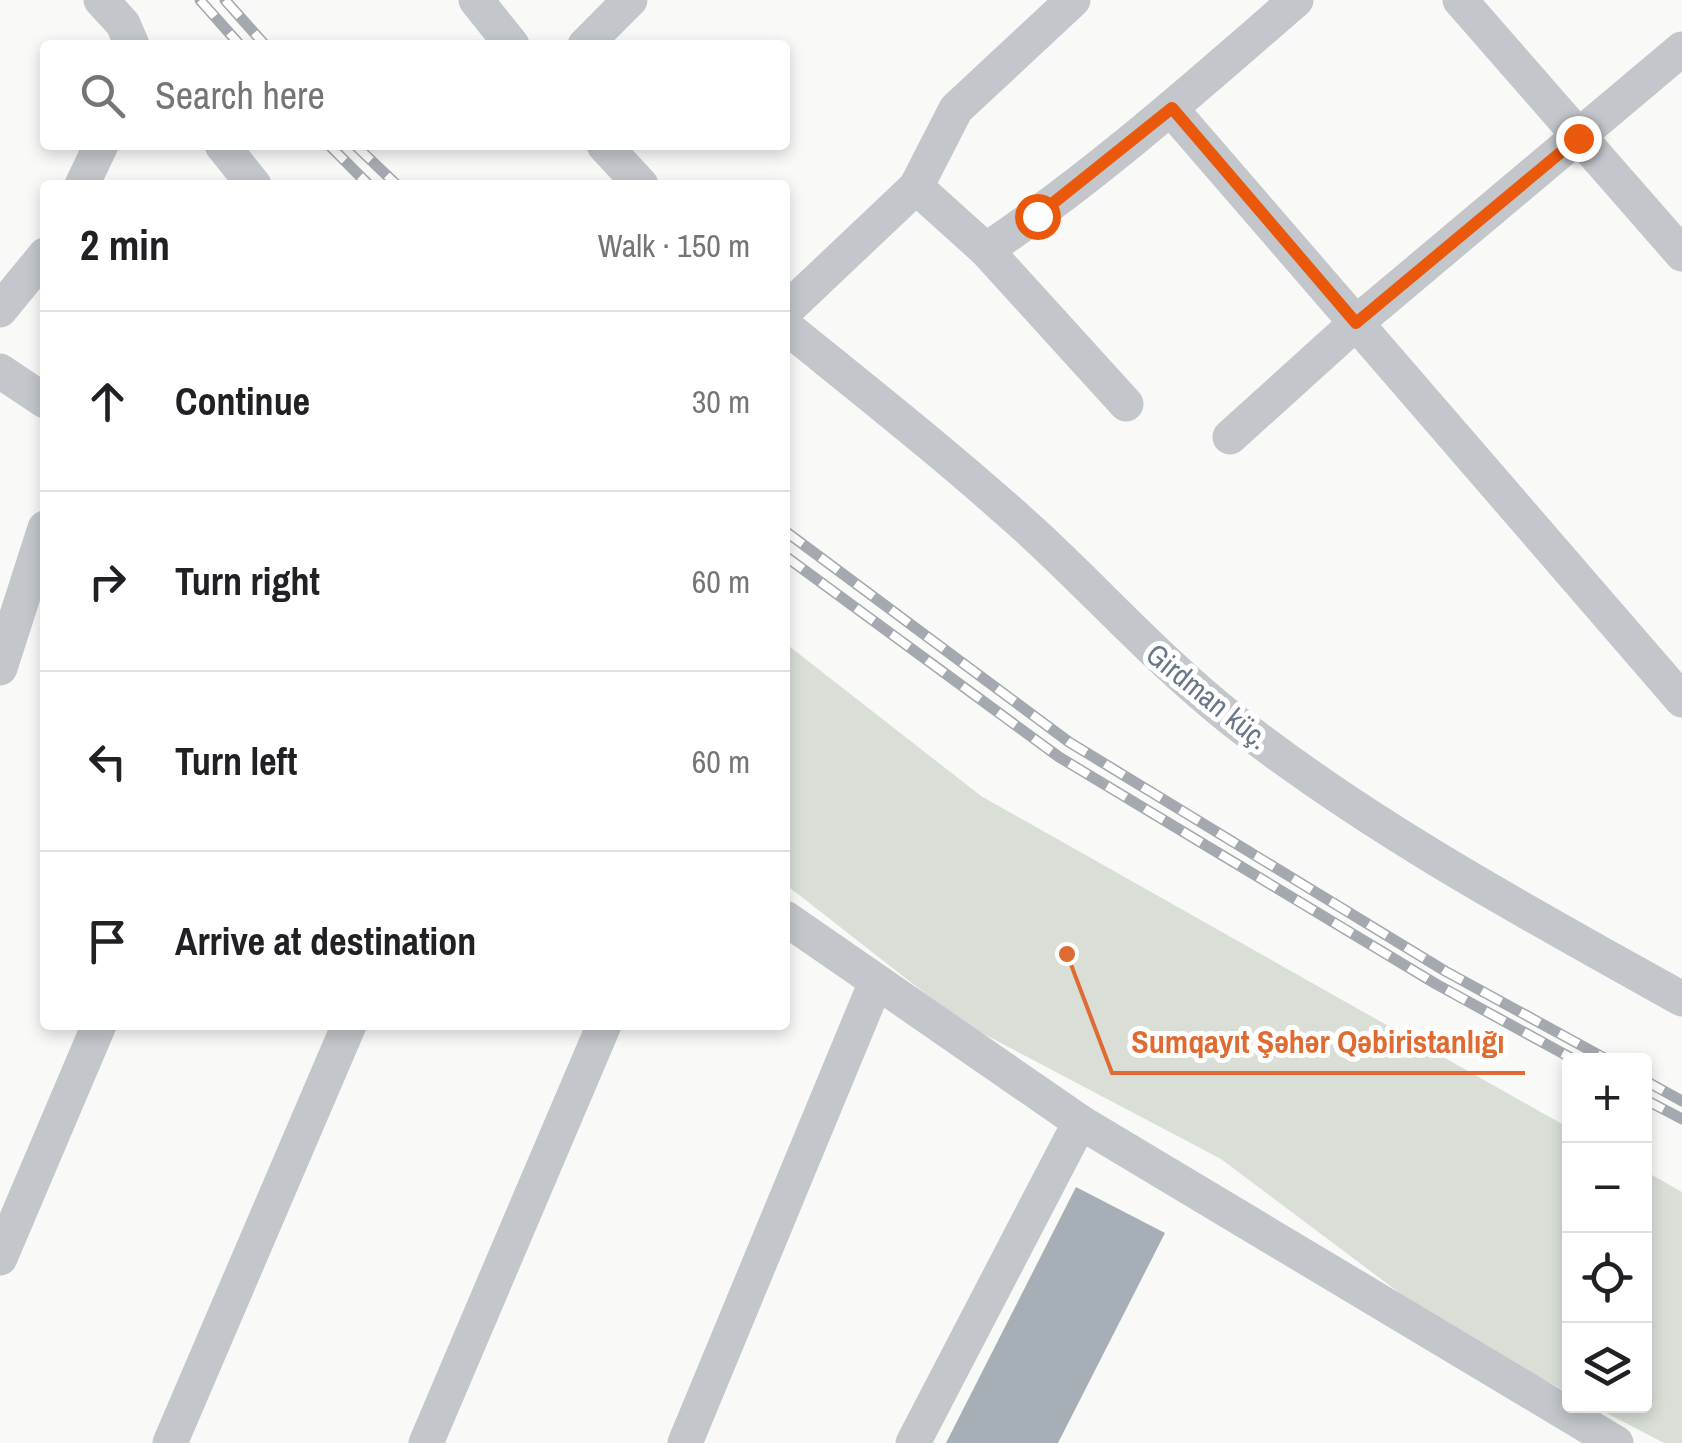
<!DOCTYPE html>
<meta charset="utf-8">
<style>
body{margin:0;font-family:"Archivo Narrow",sans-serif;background:#f2f2f2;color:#202124}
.controls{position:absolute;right:30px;bottom:30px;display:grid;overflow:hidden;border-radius:10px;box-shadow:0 5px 15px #0003}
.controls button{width:90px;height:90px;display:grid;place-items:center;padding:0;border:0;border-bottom:2px solid #e0e0e0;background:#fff;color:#202124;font:50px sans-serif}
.stop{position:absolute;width:30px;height:30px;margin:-22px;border:8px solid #ea580c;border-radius:50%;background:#fff}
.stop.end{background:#ea580c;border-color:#fff;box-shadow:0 2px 10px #0008}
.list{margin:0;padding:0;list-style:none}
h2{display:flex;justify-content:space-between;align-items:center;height:130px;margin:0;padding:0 40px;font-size:42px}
h2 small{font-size:32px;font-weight:400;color:#757577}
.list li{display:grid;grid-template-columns:65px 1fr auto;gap:30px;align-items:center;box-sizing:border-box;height:180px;padding:0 40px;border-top:2px solid #e0e0e0}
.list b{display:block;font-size:38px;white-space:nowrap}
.list em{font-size:32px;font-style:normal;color:#757577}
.icon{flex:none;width:55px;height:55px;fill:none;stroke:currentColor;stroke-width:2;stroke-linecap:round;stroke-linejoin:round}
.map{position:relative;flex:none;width:1682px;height:1443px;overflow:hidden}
.search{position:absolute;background:#fff;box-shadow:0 5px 15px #0003;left:40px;top:40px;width:750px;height:110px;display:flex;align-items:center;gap:25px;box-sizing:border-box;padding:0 35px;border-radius:10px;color:#757577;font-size:38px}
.panel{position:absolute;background:#fff;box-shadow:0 5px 15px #0003;left:40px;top:180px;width:750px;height:850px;border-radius:10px}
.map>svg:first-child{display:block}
</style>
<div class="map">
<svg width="1682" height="1443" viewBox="0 0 1682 1443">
<rect width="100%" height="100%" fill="#f9f9f7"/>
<!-- green -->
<g fill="#d9ded7">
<polygon points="785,643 981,796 1569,1128 1569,1393 1445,1327 1221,1159 963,1023 785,884"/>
<polygon points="1645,1171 1682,1192 1682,1443 1664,1443 1593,1406 1644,1406"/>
</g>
<!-- building -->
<polygon fill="#a7afb6" points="1076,1187 1165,1233 1058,1443 946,1443"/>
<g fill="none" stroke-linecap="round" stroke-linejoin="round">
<!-- street -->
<g stroke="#c3c6ca" stroke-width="35">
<polyline points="101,0 123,24 132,45"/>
<polyline points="476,0 512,45"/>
<polyline points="1460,0 1682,254"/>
<polyline points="585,45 630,0"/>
<polyline points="1171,109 1682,700"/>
<polyline points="222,145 254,185"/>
<polyline points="604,145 641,185"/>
<polyline points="82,185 101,145"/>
<polyline points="916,187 956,109 1073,0"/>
<polyline points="986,250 1126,404"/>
<polyline points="0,310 45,255"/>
<path d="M785,311L916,187L986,250C1096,176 1196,87 1296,0"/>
<path d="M785,326C869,394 954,461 1034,534C1101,596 1161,663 1233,720C1372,829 1528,913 1682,999"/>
<polyline points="0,371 45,401"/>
<polyline points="1230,437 1356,323 1682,49"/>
<polyline points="0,668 45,528"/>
<polyline points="785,918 1080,1122 1616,1443"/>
<polyline points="0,1258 99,1025"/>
<polyline points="170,1443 349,1025"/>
<polyline points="426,1443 604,1025"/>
<polyline points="685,1443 876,982"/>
<polyline points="913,1443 1080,1122"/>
</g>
<defs>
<g id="rail">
<polyline points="200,0 240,45"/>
<polyline points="225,0 265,45"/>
<polyline points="329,145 369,185"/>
<polyline points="355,145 397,185"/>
<polyline points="785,531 1069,742 1445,971 1608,1060"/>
<polyline points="785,556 1059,757 1436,984 1575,1060"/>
<polyline points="1644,1080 1682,1101"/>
<polyline points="1644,1099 1682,1119"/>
</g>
</defs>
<!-- rail casing -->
<use href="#rail" stroke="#a4a9b0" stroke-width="11"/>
<!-- rail -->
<use href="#rail" stroke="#fff" stroke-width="8" stroke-dasharray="22" stroke-linecap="butt"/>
</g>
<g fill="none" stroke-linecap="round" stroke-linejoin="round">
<!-- route -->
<polyline stroke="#ea580c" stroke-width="12" points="1037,216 1172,108 1356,323 1578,138"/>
</g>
<g text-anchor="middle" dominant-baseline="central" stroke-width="10" stroke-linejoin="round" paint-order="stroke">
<!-- street labels -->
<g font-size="30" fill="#697787" stroke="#fff">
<text transform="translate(1208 696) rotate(39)">Girdman küç.</text>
</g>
</g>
<!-- callouts -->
<path fill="none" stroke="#df6b32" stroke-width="4" d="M1067 954L1112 1073H1525"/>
<circle fill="#df6b32" stroke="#fff" stroke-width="4" cx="1067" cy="954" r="10"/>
<g font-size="32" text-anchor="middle" font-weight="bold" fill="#df6b32" stroke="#fff" stroke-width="10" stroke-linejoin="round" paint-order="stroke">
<text x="1318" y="1053">Sumqayıt Şəhər Qəbiristanlığı</text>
</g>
</svg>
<div class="controls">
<button>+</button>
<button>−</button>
<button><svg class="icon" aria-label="locate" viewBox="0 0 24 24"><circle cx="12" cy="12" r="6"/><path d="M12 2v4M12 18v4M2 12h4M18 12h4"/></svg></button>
<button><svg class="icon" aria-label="layers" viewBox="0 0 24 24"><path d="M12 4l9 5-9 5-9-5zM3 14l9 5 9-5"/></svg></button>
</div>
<div class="stop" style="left:1037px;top:216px"></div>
<div class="stop end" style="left:1578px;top:138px"></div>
<div class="search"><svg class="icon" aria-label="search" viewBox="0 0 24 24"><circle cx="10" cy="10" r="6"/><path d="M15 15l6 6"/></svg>Search here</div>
<section class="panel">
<h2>2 min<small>Walk · 150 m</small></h2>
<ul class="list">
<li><svg class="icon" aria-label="ahead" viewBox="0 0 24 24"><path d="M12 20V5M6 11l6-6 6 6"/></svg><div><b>Continue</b></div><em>30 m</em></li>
<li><svg class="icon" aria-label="right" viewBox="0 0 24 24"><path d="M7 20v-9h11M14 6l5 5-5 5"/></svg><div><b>Turn right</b></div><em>60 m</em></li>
<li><svg class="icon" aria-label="left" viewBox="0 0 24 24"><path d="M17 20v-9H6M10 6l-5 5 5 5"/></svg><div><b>Turn left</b></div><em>60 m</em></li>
<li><svg class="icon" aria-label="arrive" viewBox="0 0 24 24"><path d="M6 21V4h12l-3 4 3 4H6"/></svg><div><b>Arrive at destination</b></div></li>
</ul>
</section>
</div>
